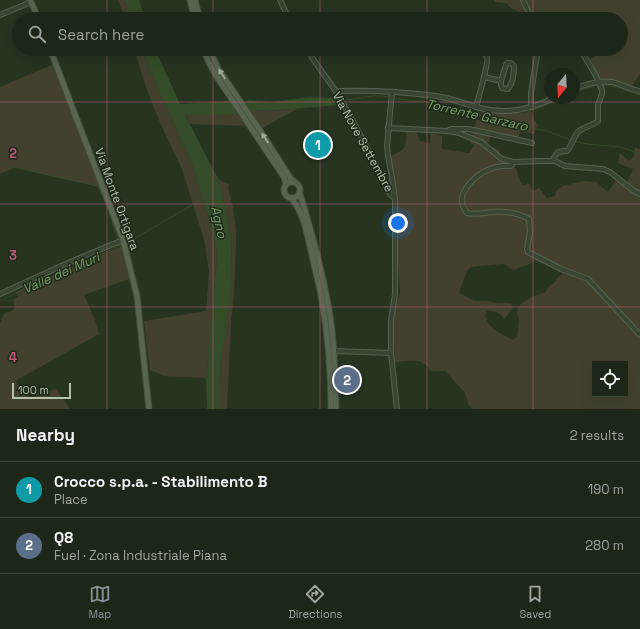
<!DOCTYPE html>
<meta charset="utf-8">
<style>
body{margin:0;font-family:"Space Grotesk",sans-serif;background:#2a3325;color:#f1f3f6}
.controls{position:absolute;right:12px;bottom:12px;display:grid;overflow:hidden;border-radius:0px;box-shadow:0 4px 16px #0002}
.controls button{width:36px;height:36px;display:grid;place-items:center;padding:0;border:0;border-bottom:1px solid #3b4437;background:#1d2718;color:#f1f3f6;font:20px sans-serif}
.compass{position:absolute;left:544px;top:68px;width:36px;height:36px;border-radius:50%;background:#1d2718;box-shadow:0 4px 16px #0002;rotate:198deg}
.scale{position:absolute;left:12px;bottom:10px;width:59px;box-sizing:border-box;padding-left:4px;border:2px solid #b3c2ad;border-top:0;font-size:11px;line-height:14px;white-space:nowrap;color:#b3c2ad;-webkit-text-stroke:3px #1e2a19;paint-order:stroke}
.you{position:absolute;left:398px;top:223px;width:14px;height:14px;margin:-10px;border:3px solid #fff;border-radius:50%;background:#1a73e8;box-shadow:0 0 0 6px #1a73e833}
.badge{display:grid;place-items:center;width:26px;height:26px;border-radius:50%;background:#8c9099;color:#fff;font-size:13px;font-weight:700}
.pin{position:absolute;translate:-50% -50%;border:2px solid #fff;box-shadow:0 1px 4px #0006}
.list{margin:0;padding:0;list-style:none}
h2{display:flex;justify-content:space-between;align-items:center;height:52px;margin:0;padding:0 16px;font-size:17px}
h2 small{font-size:13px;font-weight:400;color:#a0a5a2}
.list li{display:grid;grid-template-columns:26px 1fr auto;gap:12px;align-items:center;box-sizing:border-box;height:56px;padding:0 16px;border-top:1px solid #3b4437}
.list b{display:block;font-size:15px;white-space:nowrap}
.list p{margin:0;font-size:13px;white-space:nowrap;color:#a0a5a2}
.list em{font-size:13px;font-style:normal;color:#a0a5a2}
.icon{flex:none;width:22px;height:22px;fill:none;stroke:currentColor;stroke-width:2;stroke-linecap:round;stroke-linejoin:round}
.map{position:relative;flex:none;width:640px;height:409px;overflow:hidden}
.search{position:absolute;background:#1d2718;box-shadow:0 4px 16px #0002;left:12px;right:12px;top:12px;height:44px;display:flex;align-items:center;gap:10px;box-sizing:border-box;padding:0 14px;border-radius:22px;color:#a0a5a2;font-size:15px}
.sheet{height:164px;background:#1d2718}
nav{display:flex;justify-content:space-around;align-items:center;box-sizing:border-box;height:56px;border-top:1px solid #3b4437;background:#1d2718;font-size:11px;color:#a0a5a2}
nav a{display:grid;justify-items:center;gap:2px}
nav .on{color:#8c9099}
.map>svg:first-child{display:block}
</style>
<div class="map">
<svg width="640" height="409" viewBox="0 0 640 409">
<rect width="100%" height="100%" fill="#273420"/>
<!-- green -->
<g fill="#43412e" fill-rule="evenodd">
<polygon points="118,0 125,0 131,19 125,19"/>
<polygon points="494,0 520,0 527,15 512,9 506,3 494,2"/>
<polygon points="526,0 640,0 640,74 631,87 611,80 596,79 589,59 598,54 594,49 621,49 621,19 535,19"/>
<polygon points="134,49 142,49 162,98 192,163 206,210 216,247 217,258 206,378 165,376 150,370 144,321 206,311 209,272 205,243 182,169 161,125 147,90"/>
<polygon points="54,64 101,186 99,187 33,172 16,167 0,174 0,87"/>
<polygon points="297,109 262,128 250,110 268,111"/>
<path d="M482,112C499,115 515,113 532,112L533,118L537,125L534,134L521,132L516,142L491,136L487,145L500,150L498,157C520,161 514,172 523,186L528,183L533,191L539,188L547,198L555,196L556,191L563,186L584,181L596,182L608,192L616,180L627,183L633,169L618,163L620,153L629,161L634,156L635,148L640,149V409H472L468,404L465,393L445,371H431C421,356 411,361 395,362L394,340V322L395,309L400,293L397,248L398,201L395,174L390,156C409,149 405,146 407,128L416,130L420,141L430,143L431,133L442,136V149L469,153L474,145L470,142L477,119L480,120ZM535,260L564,274L559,276L554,283L548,287L546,292L541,294L531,297L521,304L518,308L517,312L519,318L518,330L517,337L513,340C500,333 489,330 485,315L487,311C495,310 500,313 504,319L507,316L513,309L511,303H496L487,301H474L464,295L459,293L467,271L471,267L490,265L503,264L506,265L511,269L515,270L520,267L530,264ZM595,364H625V394H595Z"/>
<polygon points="185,114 237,114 248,126 190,124"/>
<path d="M215,173C219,180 222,183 229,184L228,187L233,208L236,230V246L234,294L231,323L227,409H219V387L221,361L232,274L231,236L222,193Z"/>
<polygon points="122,246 129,279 84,295 95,320 99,334 15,381 30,398 56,389 70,409 0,409 0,323 4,314 7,312 10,312 15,308 13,299 16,298 18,296 15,292"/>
</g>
<!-- water -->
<g fill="#344c28">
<polygon points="125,0 139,0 145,19 131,19"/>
<polygon points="142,49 155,49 180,104 230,101 237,114 185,115 215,173 222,193 231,236 232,274 227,324 221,361 219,387 219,409 207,409 206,378 217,258 216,247 206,210 192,163 162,98"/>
<polygon points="310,97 335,98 339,105 268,111 250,110 244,102 249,100 271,102"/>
</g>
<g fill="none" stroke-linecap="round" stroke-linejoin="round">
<!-- stream -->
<g stroke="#344c28" stroke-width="1">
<path d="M602,85C616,85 627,92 640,95"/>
<polyline points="574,93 597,85"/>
<polyline points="392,98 431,103 456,108 505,123 547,131 571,140"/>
<path d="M343,100C360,100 371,93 389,97"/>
<path d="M502,121C523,114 543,107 563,98"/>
<polyline points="574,141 587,144 621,147 640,154"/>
<polyline points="0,164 98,186 109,212 118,240"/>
<polyline points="127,243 204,198"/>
<polyline points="0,301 121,245"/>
</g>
<defs>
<g id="minor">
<polyline points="280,0 289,19"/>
<polyline points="523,0 532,19"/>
<polyline points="0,15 31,2"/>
<path d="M307,49C316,65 328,79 338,95C357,127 374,160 390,194L395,199V294L391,321V353L397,409"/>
<path d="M464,52C471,50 483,48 487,57C489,63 478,99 476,107"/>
<path d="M484,77L501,81V85L502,88L508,89C513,83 514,73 514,66L511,63H507L506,65L501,81"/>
<path d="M574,89C586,84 599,80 612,82C622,84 630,90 640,91"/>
<path d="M336,92L341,91C373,90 404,92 436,96C451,98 465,104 480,108C505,115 531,109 554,98"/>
<polyline points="392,92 387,146 388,156 392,177 395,199"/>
<polyline points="531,107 531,93 538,49"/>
<path d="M388,128L448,131L459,133L481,142L502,159L513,162L542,161H551L553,160C556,154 556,152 564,151C565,151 566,152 567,151C569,150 575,135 578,132C583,127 592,126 598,121V105L602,94V90L596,76L580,49"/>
<polyline points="449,130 451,129 469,129 532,143"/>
<polyline points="553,160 565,166 603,169 610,172 634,191 640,194"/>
<path d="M513,162L511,166C508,166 505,166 502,166C487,168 475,176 467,187C460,197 460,203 467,213C476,215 483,213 492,212C505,211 518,213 529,219L530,232L527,249L528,252L561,269L588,279L640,335"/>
<polyline points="0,294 68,263 123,240"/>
<polyline points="334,351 391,353"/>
</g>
<g id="major">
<polyline points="30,0 39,19"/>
<polyline points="190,0 195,19"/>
<polyline points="195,0 200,19"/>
<polyline points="50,49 123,240 137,296 149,409"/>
<polyline points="203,49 209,63 217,77 284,177 286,184"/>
<polyline points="209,49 219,70 261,132 291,179 295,182"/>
<circle cx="292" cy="190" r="8"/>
<path d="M300,194C312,233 323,274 330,315C335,346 335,378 336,409"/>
<path d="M292,199C305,215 307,236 312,255C315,270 319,285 322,300C328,336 331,373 331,409"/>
</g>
</defs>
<!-- minor casing -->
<use href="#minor" stroke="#566351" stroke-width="6"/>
<!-- major casing -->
<use href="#major" stroke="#424f3d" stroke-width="7"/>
<!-- minor -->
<use href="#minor" stroke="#394533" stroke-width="4"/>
<!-- major -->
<use href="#major" stroke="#586551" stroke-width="5"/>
</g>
<!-- one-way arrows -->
<defs><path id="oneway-solid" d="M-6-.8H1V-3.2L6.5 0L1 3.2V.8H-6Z"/></defs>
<g fill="#a1af9b">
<use href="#oneway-solid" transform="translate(222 74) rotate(-123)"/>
<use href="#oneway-solid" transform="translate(265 138) rotate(-123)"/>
</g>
<!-- grid -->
<path fill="none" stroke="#bc5c7c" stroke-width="1" stroke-opacity="0.55" d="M107,0V19M213,0V19M320,0V19M427,0V19M533,0V19M107,49V409M213,49V409M320,49V409M427,49V409M533,49V409M0,102H640M0,204H640M0,307H640"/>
<g text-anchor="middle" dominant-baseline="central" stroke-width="3" stroke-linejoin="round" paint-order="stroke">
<!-- street labels -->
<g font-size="12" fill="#b3c2ad" stroke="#1e2a19">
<text transform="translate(363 142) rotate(61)">Via Nove Settembre</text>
<text transform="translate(117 199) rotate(70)">Via Monte Ortigara</text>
</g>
<!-- water labels -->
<g font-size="13" font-style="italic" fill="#7ba067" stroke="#1e2a19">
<text transform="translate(477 115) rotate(13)">Torrente Garzaro</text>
<text transform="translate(219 222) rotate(77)">Agno</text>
<text transform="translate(61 273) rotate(-24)">Valle dei Muri</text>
</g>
</g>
<g font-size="13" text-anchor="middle" font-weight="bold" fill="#bc5c7c" stroke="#1e2a19" stroke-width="3" stroke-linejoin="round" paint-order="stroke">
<text x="13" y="158">2</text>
<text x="13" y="260">3</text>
<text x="13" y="362">4</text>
</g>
</svg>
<div class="controls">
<button><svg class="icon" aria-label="locate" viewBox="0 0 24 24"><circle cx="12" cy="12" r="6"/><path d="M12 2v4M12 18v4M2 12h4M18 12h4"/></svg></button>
</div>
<svg class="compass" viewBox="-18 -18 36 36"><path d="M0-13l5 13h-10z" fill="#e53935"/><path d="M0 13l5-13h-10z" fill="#a0a5a2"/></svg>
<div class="scale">100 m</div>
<div class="you"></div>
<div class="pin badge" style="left:318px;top:145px;background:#0f9aa8">1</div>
<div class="pin badge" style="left:347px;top:380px;background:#5c6f8a">2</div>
<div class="search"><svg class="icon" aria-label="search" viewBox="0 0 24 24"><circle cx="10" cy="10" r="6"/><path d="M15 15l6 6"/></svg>Search here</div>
</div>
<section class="sheet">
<h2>Nearby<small>2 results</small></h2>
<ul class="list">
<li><span class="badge" style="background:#0f9aa8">1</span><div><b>Crocco s.p.a. - Stabilimento B</b><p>Place</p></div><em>190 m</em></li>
<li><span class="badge" style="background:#5c6f8a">2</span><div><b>Q8</b><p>Fuel · Zona Industriale Piana</p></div><em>280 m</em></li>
</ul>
</section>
<nav>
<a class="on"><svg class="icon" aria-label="map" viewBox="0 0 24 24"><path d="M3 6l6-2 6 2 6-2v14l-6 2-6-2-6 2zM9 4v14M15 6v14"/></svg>Map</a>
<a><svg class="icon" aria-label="directions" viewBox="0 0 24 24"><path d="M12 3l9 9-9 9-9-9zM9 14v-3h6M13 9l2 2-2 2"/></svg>Directions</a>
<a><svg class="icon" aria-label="saved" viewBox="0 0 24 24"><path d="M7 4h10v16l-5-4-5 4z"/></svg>Saved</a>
</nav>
